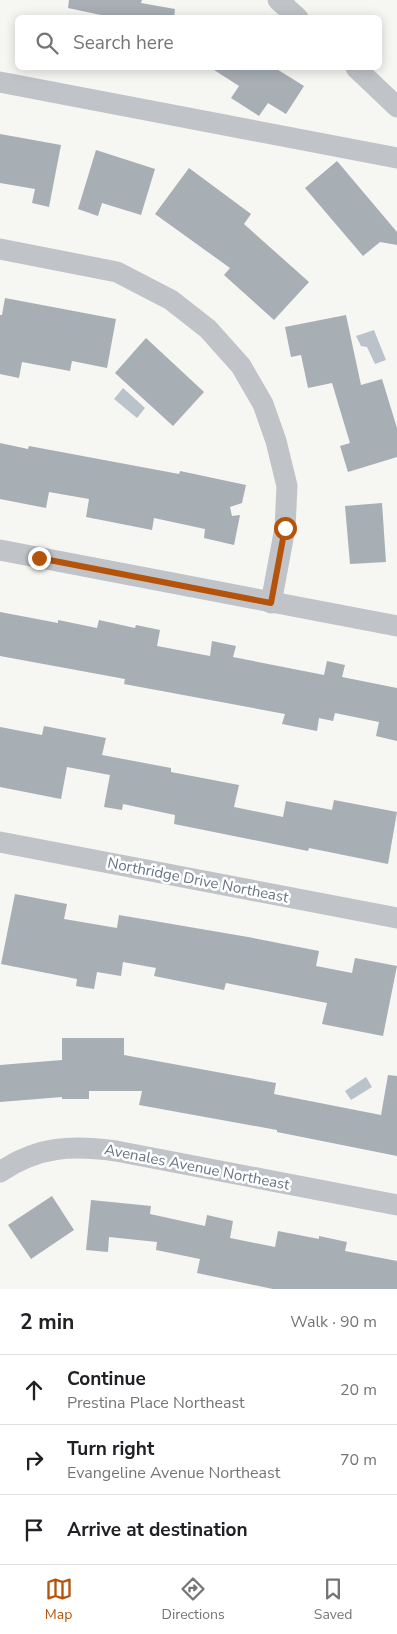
<!DOCTYPE html>
<meta charset="utf-8">
<style>
body{margin:0;font-family:"Nunito Sans",sans-serif;background:#f2f2f2;color:#202124}
.stop{position:absolute;width:15px;height:15px;margin:-11px;border:4px solid #b45309;border-radius:50%;background:#fff}
.stop.end{background:#b45309;border-color:#fff;box-shadow:0 1px 5px #0008}
.list{margin:0;padding:0;list-style:none}
h2{display:flex;justify-content:space-between;align-items:center;height:65px;margin:0;padding:0 20px;font-size:21px}
h2 small{font-size:16px;font-weight:400;color:#757577}
.list li{display:grid;grid-template-columns:32px 1fr auto;gap:15px;align-items:center;box-sizing:border-box;height:70px;padding:0 20px;border-top:1px solid #e0e0e0}
.list b{display:block;font-size:19px;white-space:nowrap}
.list p{margin:0;font-size:16px;white-space:nowrap;color:#757577}
.list em{font-size:16px;font-style:normal;color:#757577}
.icon{flex:none;width:28px;height:28px;fill:none;stroke:currentColor;stroke-width:2;stroke-linecap:round;stroke-linejoin:round}
.map{position:relative;flex:none;width:397px;height:1289px;overflow:hidden}
.search{position:absolute;background:#fff;box-shadow:0 2px 12px #0003;left:15px;right:15px;top:15px;height:55px;display:flex;align-items:center;gap:12px;box-sizing:border-box;padding:0 18px;border-radius:8px;color:#757577;font-size:19px}
.sheet{height:275px;background:#fff}
nav{display:flex;justify-content:space-around;align-items:center;box-sizing:border-box;height:70px;border-top:1px solid #e0e0e0;background:#fff;font-size:14px;color:#757577}
nav a{display:grid;justify-items:center;gap:2px}
nav .on{color:#b45309}
.map>svg:first-child{display:block}
</style>
<div class="map">
<svg width="397" height="1289" viewBox="0 0 397 1289">
<rect width="100%" height="100%" fill="#f6f6f3"/>
<!-- water -->
<g fill="#bac3c9">
<polygon points="374,330 386,360 375,364 367,347 361,346 356,336"/>
<polygon points="123,388 145,408 137,418 114,399"/>
<polygon points="366,1077 372,1087 351,1100 345,1091"/>
</g>
<!-- building -->
<g fill="#a7aeb4">
<polygon points="69,0 142,0 141,3 175,9 174,18 115,18 68,8"/>
<polygon points="211,68 275,68 304,86 286,114 268,103 259,116 231,98 239,86"/>
<polygon points="0,134 61,145 49,207 32,203 35,189 0,183"/>
<polygon points="96,150 155,169 141,215 102,203 98,216 78,209"/>
<polygon points="337,161 397,232 397,245 380,242 363,256 305,188"/>
<polygon points="189,168 251,214 244,224 309,282 274,320 224,275 230,268 155,214"/>
<polygon points="5,298 116,319 107,368 72,361 70,371 22,362 19,378 0,374 0,315 2,315"/>
<polygon points="346,315 361,385 382,379 397,428 397,457 348,472 340,446 350,443 332,383 308,388 301,355 291,357 285,327"/>
<polygon points="146,338 204,392 173,426 115,373"/>
<polygon points="0,443 28,449 29,446 179,474 180,471 246,485 242,503 230,507 232,516 240,515 234,545 204,538 205,529 154,518 152,530 86,517 89,499 49,492 46,508 0,499"/>
<polygon points="382,503 386,562 350,564 345,506"/>
<polygon points="0,612 58,623 58,620 97,628 99,620 135,628 136,625 160,630 157,646 210,656 212,641 236,646 233,657 324,675 327,661 345,665 342,677 397,688 397,741 376,736 379,722 335,713 333,721 319,718 317,731 282,724 285,714 124,684 125,679 0,656"/>
<polygon points="44,726 106,738 102,755 171,768 171,772 239,785 234,807 283,817 286,801 332,810 334,800 397,812 388,864 309,848 308,851 174,824 175,815 123,804 122,810 104,807 110,775 67,767 61,799 0,787 0,727 42,735"/>
<polygon points="15,894 67,904 64,919 117,928 119,915 248,937 319,951 316,966 352,973 355,958 397,966 383,1036 322,1024 327,1003 226,983 224,990 154,976 156,968 123,962 121,976 97,972 94,989 76,986 77,979 1,964"/>
<polygon points="62,1038 124,1038 124,1055 276,1083 274,1094 381,1115 388,1075 397,1076 397,1156 277,1132 277,1130 139,1105 142,1091 89,1091 89,1099 62,1099 62,1097 0,1102 0,1065 62,1060"/>
<polygon points="52,1196 74,1230 31,1259 8,1225"/>
<polygon points="91,1200 151,1206 150,1214 205,1226 207,1215 233,1221 230,1238 275,1247 278,1231 319,1239 319,1236 347,1242 345,1251 397,1261 397,1289 273,1289 197,1273 200,1259 156,1250 157,1242 109,1237 108,1252 86,1250"/>
</g>
<g fill="none" stroke-linecap="round" stroke-linejoin="round">
<!-- minor -->
<g stroke="#c0c3c7" stroke-width="21">
<polyline points="278,0 298,18"/>
<polyline points="356,68 397,107"/>
<polyline points="0,82 397,158"/>
<polyline points="0,249 117,272 171,300 208,329 241,366 263,404 276,441 287,486 285,528 271,603"/>
<polyline points="0,550 397,626"/>
<polyline points="0,842 397,918"/>
<path d="M0,1172C38,1146 72,1145 116,1151L397,1205"/>
</g>
</g>
<g fill="none" stroke-linecap="round" stroke-linejoin="round">
<!-- route -->
<polyline stroke="#b45309" stroke-width="6" points="39,558 271,603 285,528"/>
</g>
<g text-anchor="middle" dominant-baseline="central" stroke-width="5" stroke-linejoin="round" paint-order="stroke">
<!-- street labels -->
<g font-size="15" fill="#677483" stroke="#fff">
<text transform="translate(198 880) rotate(11)">Northridge Drive Northeast</text>
<text transform="translate(197 1167) rotate(11)">Avenales Avenue Northeast</text>
</g>
</g>
</svg>
<div class="stop" style="left:285px;top:528px"></div>
<div class="stop end" style="left:39px;top:558px"></div>
<div class="search"><svg class="icon" aria-label="search" viewBox="0 0 24 24"><circle cx="10" cy="10" r="6"/><path d="M15 15l6 6"/></svg>Search here</div>
</div>
<section class="sheet">
<h2>2 min<small>Walk · 90 m</small></h2>
<ul class="list">
<li><svg class="icon" aria-label="ahead" viewBox="0 0 24 24"><path d="M12 20V5M6 11l6-6 6 6"/></svg><div><b>Continue</b><p>Prestina Place Northeast</p></div><em>20 m</em></li>
<li><svg class="icon" aria-label="right" viewBox="0 0 24 24"><path d="M7 20v-9h11M14 6l5 5-5 5"/></svg><div><b>Turn right</b><p>Evangeline Avenue Northeast</p></div><em>70 m</em></li>
<li><svg class="icon" aria-label="arrive" viewBox="0 0 24 24"><path d="M6 21V4h12l-3 4 3 4H6"/></svg><div><b>Arrive at destination</b></div></li>
</ul>
</section>
<nav>
<a class="on"><svg class="icon" aria-label="map" viewBox="0 0 24 24"><path d="M3 6l6-2 6 2 6-2v14l-6 2-6-2-6 2zM9 4v14M15 6v14"/></svg>Map</a>
<a><svg class="icon" aria-label="directions" viewBox="0 0 24 24"><path d="M12 3l9 9-9 9-9-9zM9 14v-3h6M13 9l2 2-2 2"/></svg>Directions</a>
<a><svg class="icon" aria-label="saved" viewBox="0 0 24 24"><path d="M7 4h10v16l-5-4-5 4z"/></svg>Saved</a>
</nav>
